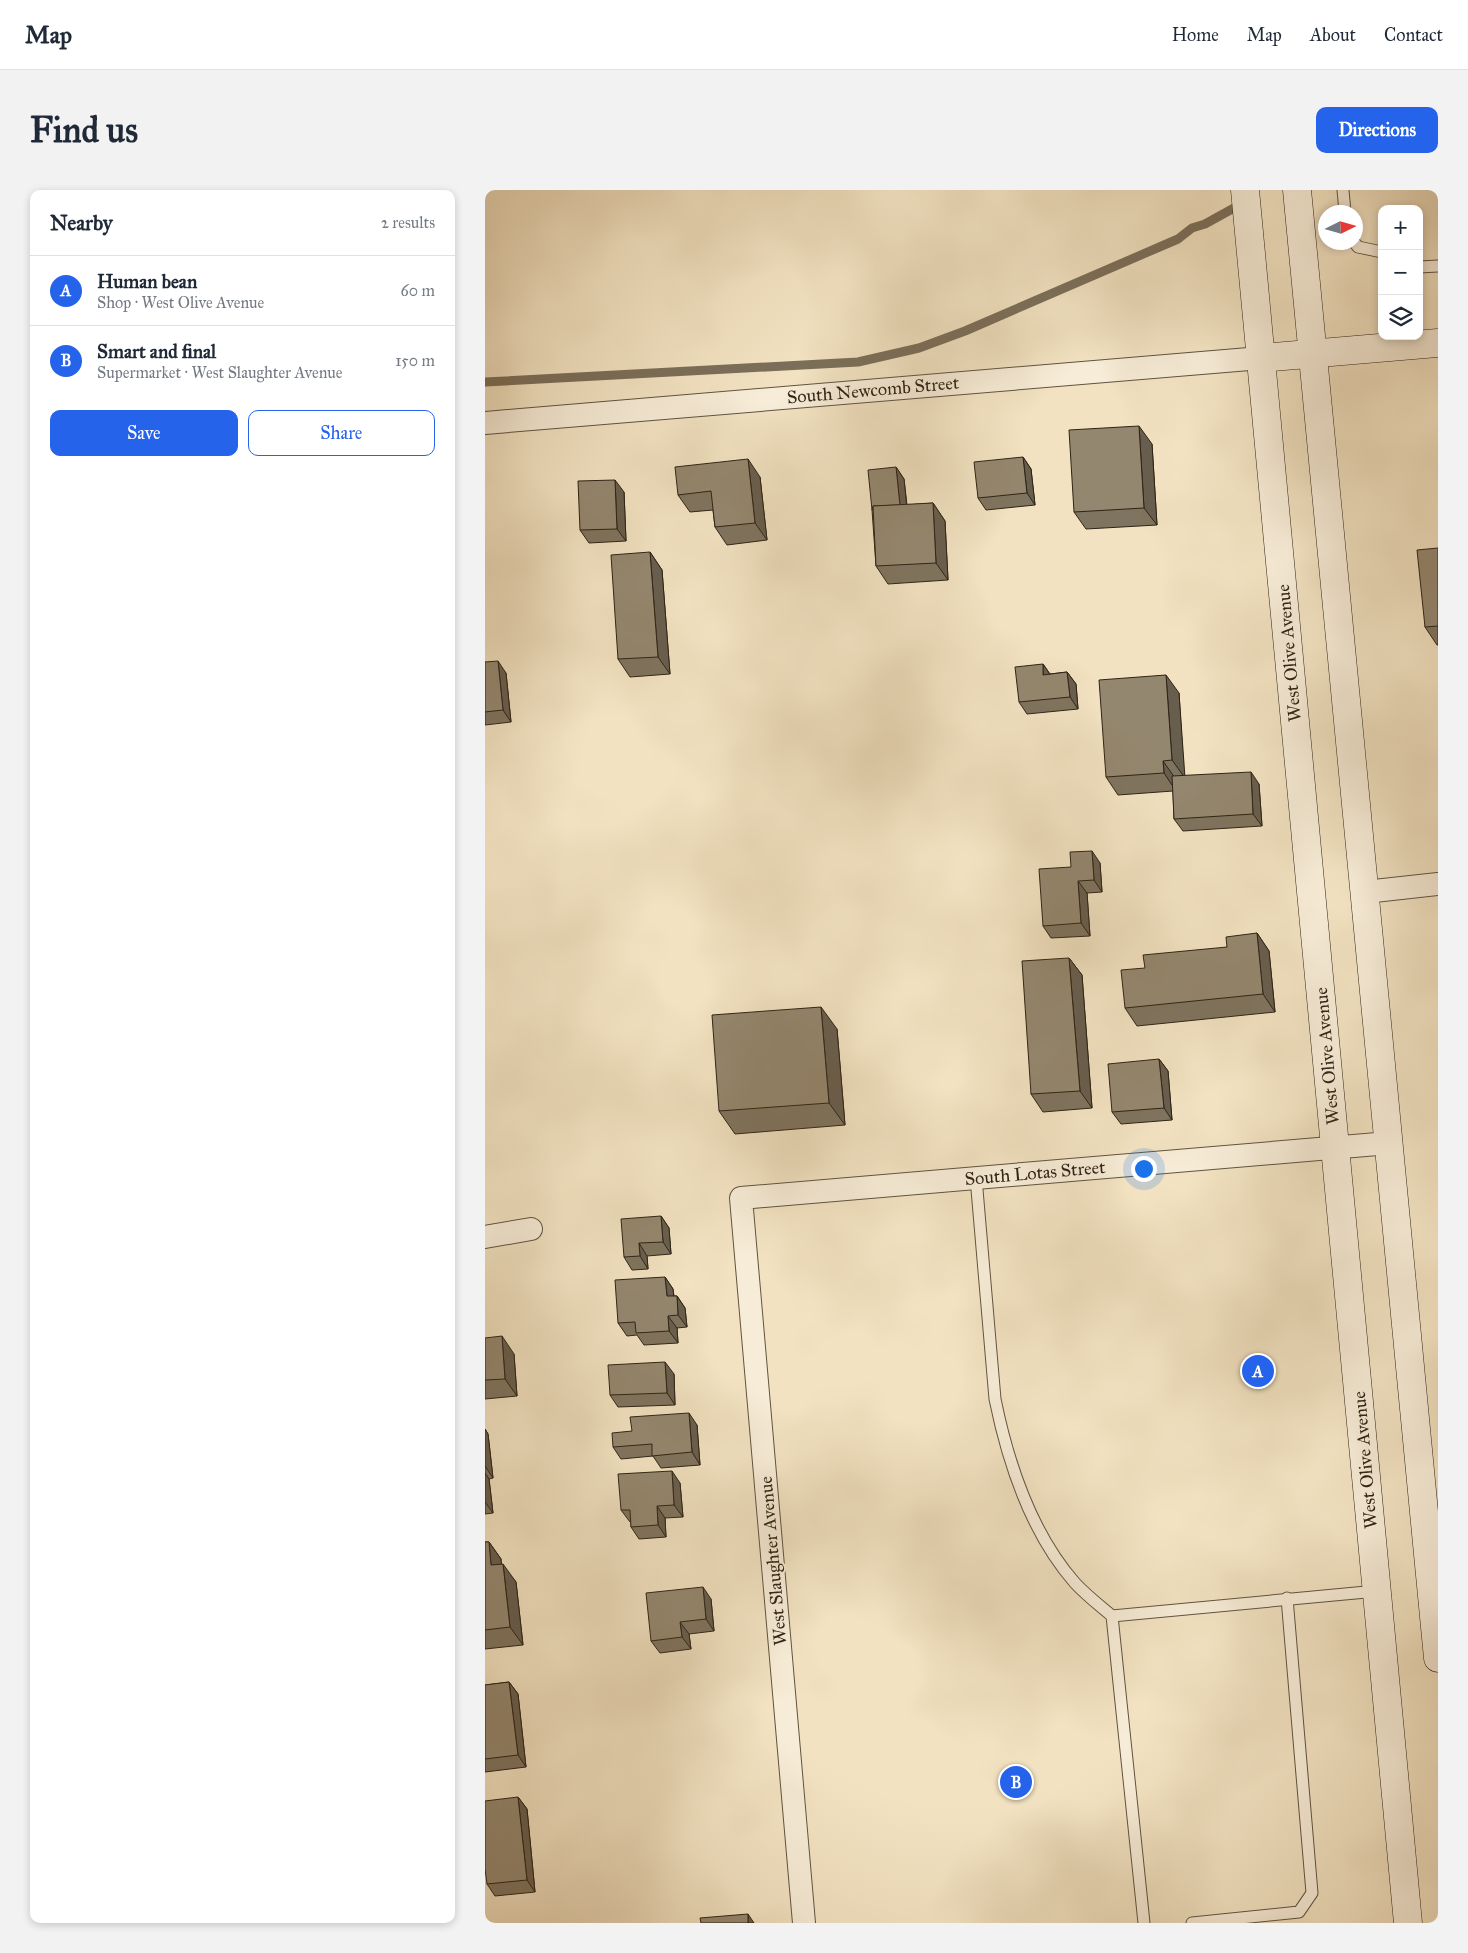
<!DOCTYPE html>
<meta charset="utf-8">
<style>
body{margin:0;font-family:"IM FELL Great Primer",serif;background:#f2f2f3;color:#1f2937}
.controls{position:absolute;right:15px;top:15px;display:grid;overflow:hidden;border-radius:10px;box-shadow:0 2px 8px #0003}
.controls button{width:45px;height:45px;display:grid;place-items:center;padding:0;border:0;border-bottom:1px solid #e0e1e3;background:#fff;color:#1f2937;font:25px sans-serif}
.compass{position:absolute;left:833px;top:15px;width:45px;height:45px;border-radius:50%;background:#fff;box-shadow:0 2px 8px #0003;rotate:85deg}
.you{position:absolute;left:658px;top:978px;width:18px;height:18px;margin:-12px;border:4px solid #fff;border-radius:50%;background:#1a73e8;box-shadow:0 0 0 8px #1a73e833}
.badge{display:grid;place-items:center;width:32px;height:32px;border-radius:50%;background:#2563eb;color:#fff;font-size:16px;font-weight:700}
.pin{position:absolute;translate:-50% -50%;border:2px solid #fff;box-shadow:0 1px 5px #0006}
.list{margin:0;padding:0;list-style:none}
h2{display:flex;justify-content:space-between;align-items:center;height:65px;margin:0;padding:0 20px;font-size:21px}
h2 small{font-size:16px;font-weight:400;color:#747a83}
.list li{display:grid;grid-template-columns:32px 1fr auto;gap:15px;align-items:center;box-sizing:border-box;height:70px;padding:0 20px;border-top:1px solid #e0e1e3}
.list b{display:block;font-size:19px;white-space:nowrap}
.list p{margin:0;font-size:16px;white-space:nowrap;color:#747a83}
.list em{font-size:16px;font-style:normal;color:#747a83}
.actions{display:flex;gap:10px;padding:15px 20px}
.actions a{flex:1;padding:11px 0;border:1px solid #2563eb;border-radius:10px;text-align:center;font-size:18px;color:#2563eb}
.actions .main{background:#2563eb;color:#fff}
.icon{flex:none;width:28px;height:28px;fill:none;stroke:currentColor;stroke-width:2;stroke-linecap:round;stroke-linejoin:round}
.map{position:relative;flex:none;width:953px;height:1733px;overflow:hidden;border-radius:10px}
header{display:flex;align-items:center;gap:30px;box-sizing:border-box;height:70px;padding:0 25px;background:#fff;border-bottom:1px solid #e0e1e3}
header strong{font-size:24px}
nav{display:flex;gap:28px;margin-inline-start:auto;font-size:18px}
.intro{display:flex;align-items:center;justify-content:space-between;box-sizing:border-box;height:120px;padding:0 30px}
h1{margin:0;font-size:35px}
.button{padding:12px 22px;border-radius:10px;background:#2563eb;color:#fff;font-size:18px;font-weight:700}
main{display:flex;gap:30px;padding:0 30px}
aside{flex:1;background:#fff;border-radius:10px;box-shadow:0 2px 8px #0003}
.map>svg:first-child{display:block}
</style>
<header>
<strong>Map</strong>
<nav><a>Home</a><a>Map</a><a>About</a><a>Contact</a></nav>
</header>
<div class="intro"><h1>Find us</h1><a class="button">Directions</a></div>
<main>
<aside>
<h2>Nearby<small>2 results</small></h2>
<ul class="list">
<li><span class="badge">A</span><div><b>Human bean</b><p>Shop · West Olive Avenue</p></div><em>60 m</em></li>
<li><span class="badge">B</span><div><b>Smart and final</b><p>Supermarket · West Slaughter Avenue</p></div><em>150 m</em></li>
</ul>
<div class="actions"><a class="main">Save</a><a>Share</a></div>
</aside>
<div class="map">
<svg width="953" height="1733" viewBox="0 0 953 1733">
<rect width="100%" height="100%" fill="#f2e2c1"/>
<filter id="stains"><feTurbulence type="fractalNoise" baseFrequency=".004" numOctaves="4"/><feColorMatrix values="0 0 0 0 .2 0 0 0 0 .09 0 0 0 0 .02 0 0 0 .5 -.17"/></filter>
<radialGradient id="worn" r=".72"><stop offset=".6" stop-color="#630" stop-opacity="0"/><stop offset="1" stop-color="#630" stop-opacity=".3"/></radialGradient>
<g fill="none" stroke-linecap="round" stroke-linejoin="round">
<!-- stream -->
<polyline stroke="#7b6f5a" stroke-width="9" points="0,192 373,172 434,158 480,141 693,49 707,38 720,34 758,13"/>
<defs>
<g id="service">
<polyline points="858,0 860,22"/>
<polyline points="869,52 873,57 897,62"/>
<polyline points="934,77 953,76"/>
<path d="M491,988L510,1209C523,1273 546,1343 590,1393C601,1405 614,1415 627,1426L659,1733"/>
<polyline points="627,1426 892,1401"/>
<polyline points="707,1733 814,1722 827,1703 802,1408"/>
</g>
<g id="minor">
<polyline points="0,233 776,168"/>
<polyline points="880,702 953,694"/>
<polyline points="0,1047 46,1039"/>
<polyline points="319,1733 256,1008 904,953"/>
</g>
<g id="secondary">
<polyline points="760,0 923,1733"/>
<polyline points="812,0 953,1468"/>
<polyline points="776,168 953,153"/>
</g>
</defs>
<!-- service casing -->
<use href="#service" stroke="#5f5441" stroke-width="13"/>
<!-- minor casing -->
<use href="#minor" stroke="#5f5441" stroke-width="24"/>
<!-- secondary casing -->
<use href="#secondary" stroke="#2e2416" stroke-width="29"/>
<!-- service -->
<use href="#service" stroke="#f7ecd7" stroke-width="11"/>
<!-- minor -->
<use href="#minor" stroke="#f7ecd7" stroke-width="22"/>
<!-- secondary -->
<use href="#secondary" stroke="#f7ecd7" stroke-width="28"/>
</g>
<!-- wall -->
<g fill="#7f745f" stroke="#2e2416">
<polygon points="667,254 672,335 601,339 589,322"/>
<polygon points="538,267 546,279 550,315 501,320 493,308"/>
<polygon points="411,277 419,289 422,315 448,313 460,331 463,390 403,394 391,376 387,320"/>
<polygon points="275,287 282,350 242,355 230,337 228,320 205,322 193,305"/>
<polygon points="139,302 141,351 104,353 95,340"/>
<polygon points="953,358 953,455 952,455 940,437"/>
<polygon points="165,362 177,380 185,484 145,487 133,469"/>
<polygon points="0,472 21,483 26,532 0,535"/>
<polygon points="558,474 565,484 582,482 591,494 593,519 542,524 534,512"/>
<polygon points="694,503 699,586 774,594 777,636 698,641 689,629 688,601 633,605 621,587"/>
<polygon points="615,673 617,702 602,703 605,746 566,748 558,736 586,677"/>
<polygon points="772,743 784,761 790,822 652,836 640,818 742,757"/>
<polygon points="584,768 597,785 607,918 558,922 546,904"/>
<polygon points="352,839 360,935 250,944 234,921"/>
<polygon points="674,869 683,881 687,930 636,934 627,922"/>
<polygon points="176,1026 184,1038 186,1064 162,1066 163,1079 147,1080 139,1067"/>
<polygon points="180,1087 188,1099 189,1106 192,1106 200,1118 202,1137 192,1138 193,1153 159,1155 152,1145 142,1146 133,1133"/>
<polygon points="0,1148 29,1164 32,1206 0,1209"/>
<polygon points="189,1184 190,1215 133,1217 125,1205"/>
<polygon points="212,1235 215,1275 176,1278 168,1266 136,1269 128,1257 147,1241"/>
<polygon points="0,1239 3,1244 8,1288 4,1289 8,1323 0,1324"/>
<polygon points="195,1293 198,1327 180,1328 181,1347 154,1349 146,1337 146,1332 145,1332 136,1320"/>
<polygon points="0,1352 4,1352 16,1369 16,1374 31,1392 38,1455 0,1459"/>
<polygon points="226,1409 229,1441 204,1444 206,1459 175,1463 166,1451"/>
<polygon points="24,1492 33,1504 41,1577 0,1582 0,1495"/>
<polygon points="33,1607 42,1619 50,1702 10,1706 2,1694"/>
</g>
<!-- shaded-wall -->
<g fill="#685e4e" stroke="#2e2416">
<polygon points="654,236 667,254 672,335 659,318"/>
<polygon points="538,267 546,279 550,315 542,303"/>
<polygon points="263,269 275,287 282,350 270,333"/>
<polygon points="411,277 419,289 423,329 415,317"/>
<polygon points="130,290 139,302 141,351 132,339"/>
<polygon points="448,313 460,331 463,390 451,373"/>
<polygon points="165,362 177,380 185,484 173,467"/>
<polygon points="13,471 21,483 26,532 18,520"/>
<polygon points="558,474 566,486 558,485"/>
<polygon points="582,482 591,494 593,519 585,507"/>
<polygon points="681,485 694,503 700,588 687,570"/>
<polygon points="678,571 690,588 691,601 679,583"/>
<polygon points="766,582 774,594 777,636 768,624"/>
<polygon points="607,661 615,673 617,702 609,690"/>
<polygon points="593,691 602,703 605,746 596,733"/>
<polygon points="772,743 784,761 790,822 778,804"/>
<polygon points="584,768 597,785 607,918 595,901"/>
<polygon points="336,817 352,839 360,935 344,913"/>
<polygon points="674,869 683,881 687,930 679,918"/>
<polygon points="176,1026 184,1038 186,1064 178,1052"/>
<polygon points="154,1053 162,1066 163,1079 155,1066"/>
<polygon points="180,1087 188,1099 190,1118 182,1106"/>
<polygon points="192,1106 200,1118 202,1137 193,1125"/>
<polygon points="183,1126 192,1138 193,1153 184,1141"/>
<polygon points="17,1146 29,1164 32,1206 20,1189"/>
<polygon points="180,1172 189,1184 190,1215 182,1203"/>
<polygon points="204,1223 212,1235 215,1275 207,1262"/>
<polygon points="0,1239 3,1244 8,1288 0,1276"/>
<polygon points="187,1281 195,1293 198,1327 189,1315"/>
<polygon points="0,1283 4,1289 8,1323 0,1312"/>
<polygon points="172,1316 180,1328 181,1347 173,1335"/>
<polygon points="4,1352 16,1369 18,1393 6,1375"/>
<polygon points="18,1374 31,1392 38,1455 25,1437"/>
<polygon points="218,1397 226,1409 229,1441 221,1429"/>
<polygon points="195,1432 204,1444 206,1459 197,1447"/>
<polygon points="24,1492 33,1504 41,1577 33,1565"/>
<polygon points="33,1607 42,1619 50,1702 42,1690"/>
<polygon points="263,1724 269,1733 263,1733"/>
</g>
<!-- building -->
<g fill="#94876f" stroke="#2e2416">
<polygon points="654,236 659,318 589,322 584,240"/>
<polygon points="538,267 542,303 493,308 489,272"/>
<polygon points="263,269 270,333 230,337 226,301 193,305 190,277"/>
<polygon points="411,277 415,315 388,316 387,320 383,280"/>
<polygon points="130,290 132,339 95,340 93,291"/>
<polygon points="448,313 451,373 391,376 388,316"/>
<polygon points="953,358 953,436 940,437 932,360"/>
<polygon points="165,362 173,467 133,469 126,365"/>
<polygon points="13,471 18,520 0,522 0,472"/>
<polygon points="558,474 558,485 582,482 585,507 534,512 530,477"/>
<polygon points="681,485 687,570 678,571 679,583 621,587 614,490"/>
<polygon points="766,582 768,624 689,629 687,586"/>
<polygon points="607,661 609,690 593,691 596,733 558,736 554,679 586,677 585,662"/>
<polygon points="772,743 778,804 640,818 636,780 660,778 658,765 742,757 741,747"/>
<polygon points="584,768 595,901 546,904 537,771"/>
<polygon points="336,817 344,913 234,921 227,825"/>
<polygon points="674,869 679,918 627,922 623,874"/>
<polygon points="176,1026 178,1052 154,1053 155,1066 139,1067 136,1029"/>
<polygon points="180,1087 182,1106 192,1106 193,1125 183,1126 184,1141 151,1143 150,1132 133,1133 130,1090"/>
<polygon points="17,1146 20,1189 0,1190 0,1148"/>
<polygon points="180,1172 182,1203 125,1205 123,1175"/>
<polygon points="204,1223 207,1262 167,1266 167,1254 128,1257 127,1243 147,1241 145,1227"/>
<polygon points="187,1281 189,1315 172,1316 173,1335 146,1337 145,1320 136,1320 133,1284"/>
<polygon points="0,1352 4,1352 6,1375 18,1374 25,1437 0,1440"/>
<polygon points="218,1397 221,1429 195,1432 197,1447 166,1451 161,1403"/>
<polygon points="24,1492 33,1565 0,1569 0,1495"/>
<polygon points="33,1607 42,1690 2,1694 0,1679 0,1611"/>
<polygon points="263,1724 263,1733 216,1733 215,1728"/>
</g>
<g text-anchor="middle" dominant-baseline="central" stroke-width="4" stroke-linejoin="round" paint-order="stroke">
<!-- street labels -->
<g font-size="18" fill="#2e2416" stroke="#f7ecd7">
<text transform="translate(388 200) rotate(-5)">South Newcomb Street</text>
<text transform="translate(804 463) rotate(-95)">West Olive Avenue</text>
<text transform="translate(842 866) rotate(-95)">West Olive Avenue</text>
<text transform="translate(550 983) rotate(-5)">South Lotas Street</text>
<text transform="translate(880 1270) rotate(-95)">West Olive Avenue</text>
<text transform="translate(288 1371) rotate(-95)">West Slaughter Avenue</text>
</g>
</g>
<rect width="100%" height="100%" filter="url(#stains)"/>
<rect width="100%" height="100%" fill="url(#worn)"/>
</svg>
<div class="controls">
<button>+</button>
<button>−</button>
<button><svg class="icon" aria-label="layers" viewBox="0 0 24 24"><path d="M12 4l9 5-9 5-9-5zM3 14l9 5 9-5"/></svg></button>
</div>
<svg class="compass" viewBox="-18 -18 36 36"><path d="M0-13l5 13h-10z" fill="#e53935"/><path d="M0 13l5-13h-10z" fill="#747a83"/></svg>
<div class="you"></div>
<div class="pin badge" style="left:773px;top:1181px">A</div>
<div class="pin badge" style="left:531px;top:1592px">B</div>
</div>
</main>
